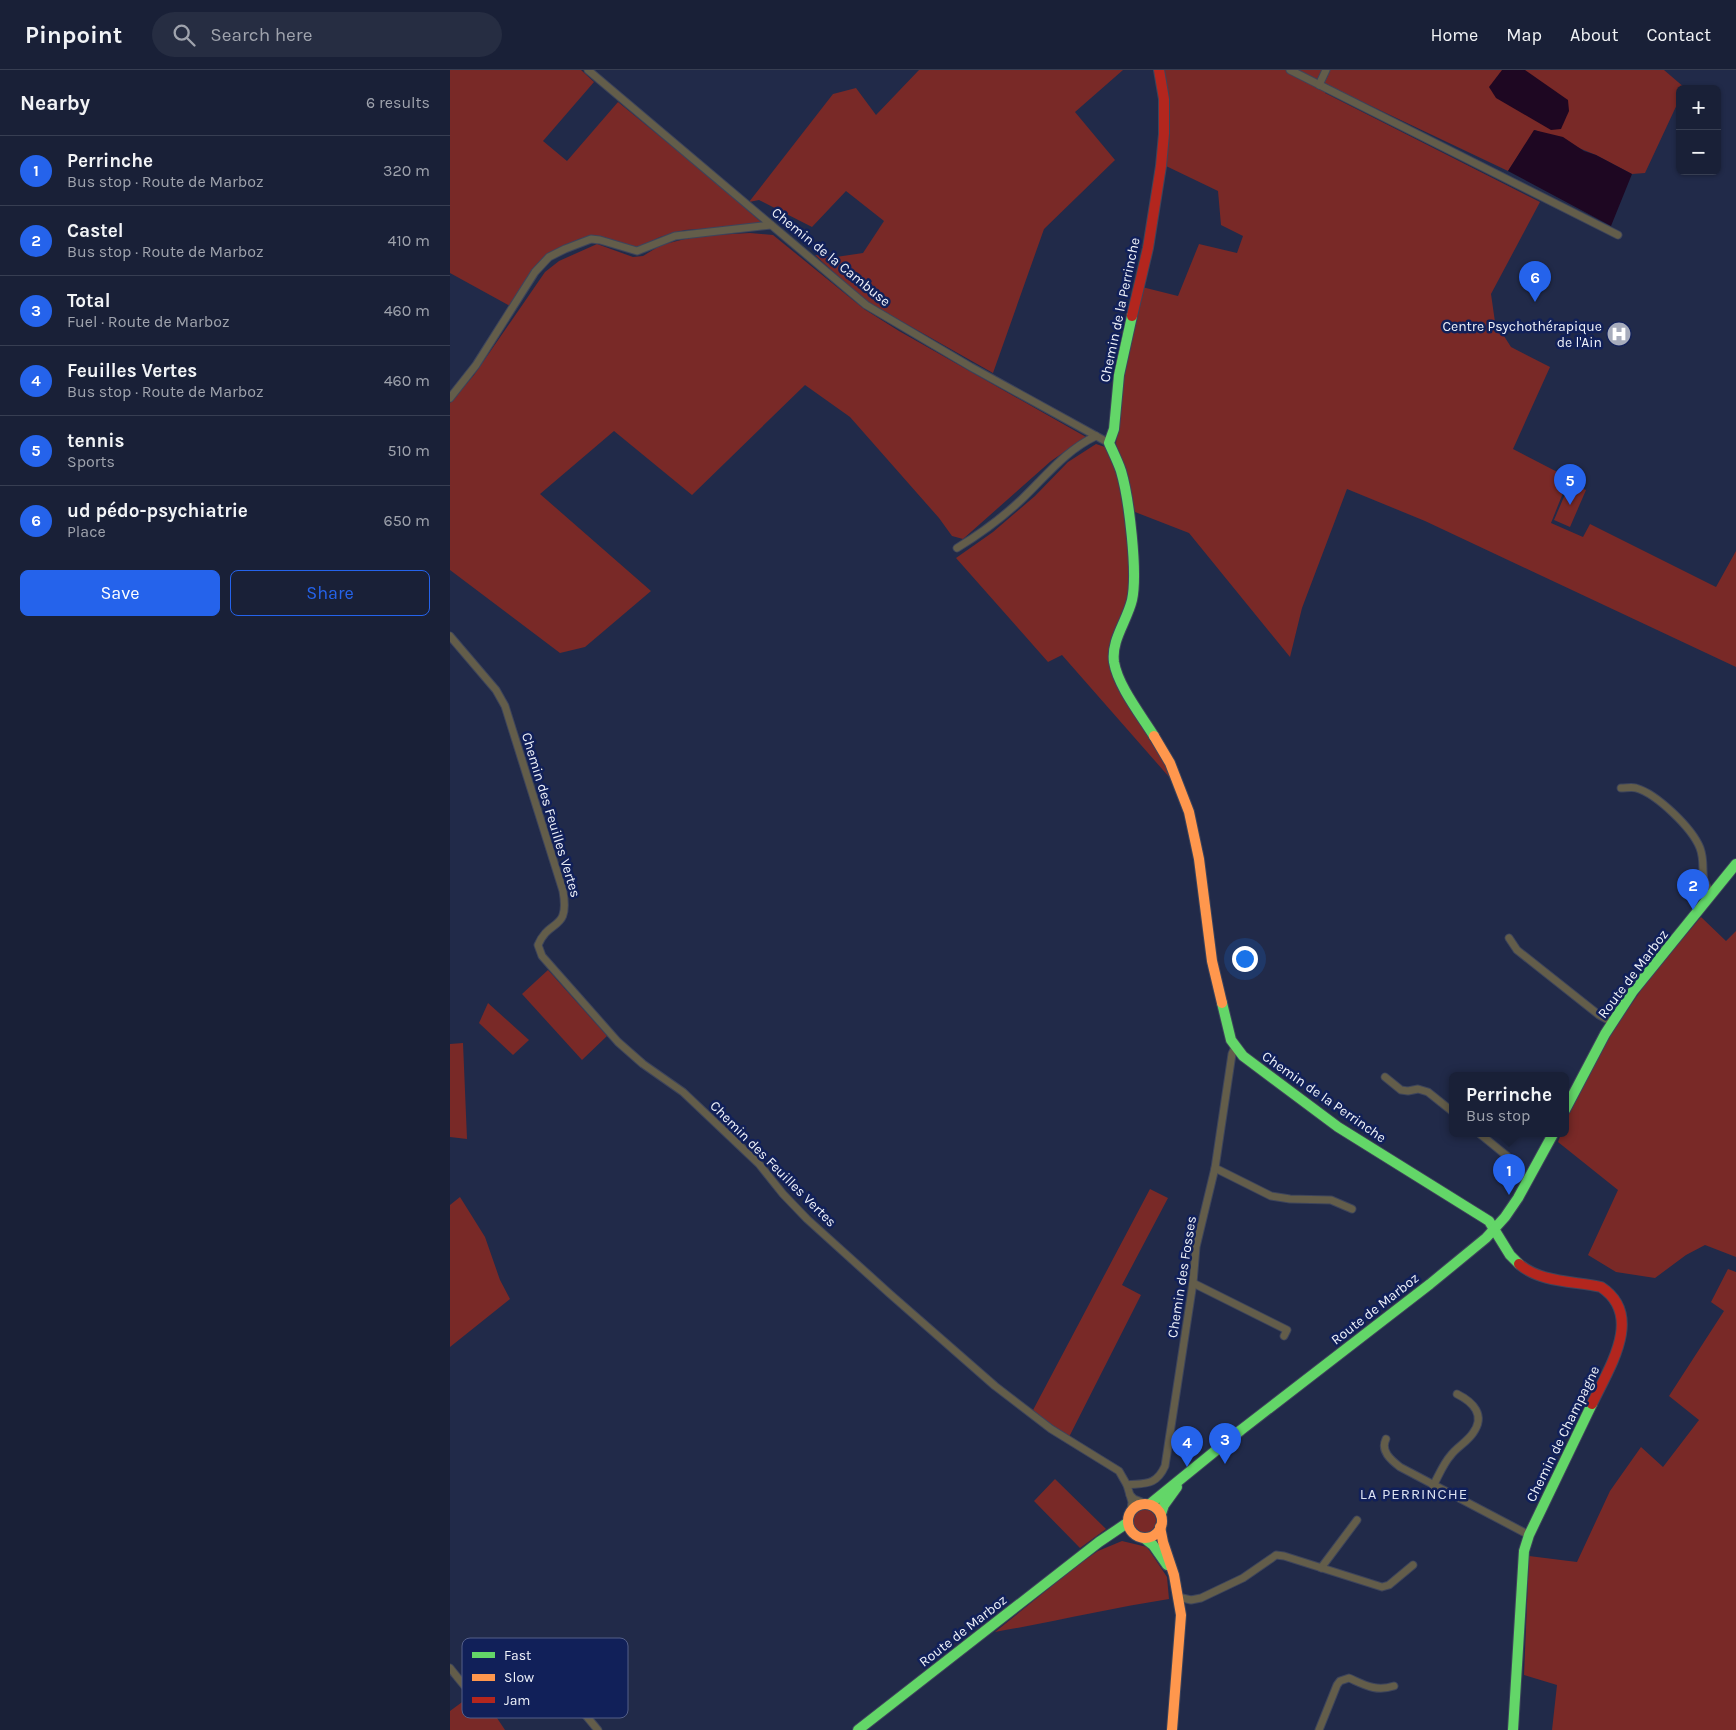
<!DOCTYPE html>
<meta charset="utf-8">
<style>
body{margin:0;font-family:Karla,sans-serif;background:#262d42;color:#f1f3f6}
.controls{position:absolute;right:15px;top:15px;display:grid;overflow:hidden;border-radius:8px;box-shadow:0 1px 4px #0004}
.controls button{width:45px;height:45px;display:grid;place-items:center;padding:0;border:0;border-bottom:1px solid #373e52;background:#192037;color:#f1f3f6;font:25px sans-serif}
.you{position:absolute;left:794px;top:888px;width:18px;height:18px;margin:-12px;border:4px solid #fff;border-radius:50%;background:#1a73e8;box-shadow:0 0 0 8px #1a73e833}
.badge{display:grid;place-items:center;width:32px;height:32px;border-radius:50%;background:#2563eb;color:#fff;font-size:16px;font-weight:700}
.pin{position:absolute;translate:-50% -41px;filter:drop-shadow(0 1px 2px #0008)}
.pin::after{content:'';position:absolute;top:26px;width:18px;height:15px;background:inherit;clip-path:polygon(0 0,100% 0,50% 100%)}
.popup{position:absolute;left:999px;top:1002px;width:120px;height:65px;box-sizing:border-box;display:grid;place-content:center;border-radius:8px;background:#192037;filter:drop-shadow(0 1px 4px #0005);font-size:16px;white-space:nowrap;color:#9fa3ad}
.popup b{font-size:19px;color:#f1f3f6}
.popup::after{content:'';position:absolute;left:50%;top:100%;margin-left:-10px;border:10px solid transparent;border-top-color:#192037}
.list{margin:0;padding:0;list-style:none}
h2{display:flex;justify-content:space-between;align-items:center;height:65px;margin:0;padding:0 20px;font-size:21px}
h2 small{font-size:16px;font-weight:400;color:#9fa3ad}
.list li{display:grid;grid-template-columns:32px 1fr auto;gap:15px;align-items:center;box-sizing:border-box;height:70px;padding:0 20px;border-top:1px solid #373e52}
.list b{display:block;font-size:19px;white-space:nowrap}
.list p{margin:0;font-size:16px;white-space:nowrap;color:#9fa3ad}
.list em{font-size:16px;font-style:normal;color:#9fa3ad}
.actions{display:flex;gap:10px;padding:15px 20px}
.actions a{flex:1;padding:11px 0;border:1px solid #2563eb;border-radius:8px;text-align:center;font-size:18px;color:#2563eb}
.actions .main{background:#2563eb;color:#fff}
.icon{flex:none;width:28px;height:28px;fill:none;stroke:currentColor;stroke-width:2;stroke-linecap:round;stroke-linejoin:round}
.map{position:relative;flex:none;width:1286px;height:1660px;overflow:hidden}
header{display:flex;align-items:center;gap:30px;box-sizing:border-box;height:70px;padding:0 25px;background:#192037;border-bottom:1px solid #373e52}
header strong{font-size:24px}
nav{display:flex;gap:28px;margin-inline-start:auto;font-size:18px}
.search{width:350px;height:45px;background:#262d42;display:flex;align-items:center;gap:12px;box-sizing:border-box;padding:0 18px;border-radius:28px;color:#9fa3ad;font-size:19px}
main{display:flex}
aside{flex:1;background:#192037}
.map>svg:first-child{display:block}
</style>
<header>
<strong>Pinpoint</strong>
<div class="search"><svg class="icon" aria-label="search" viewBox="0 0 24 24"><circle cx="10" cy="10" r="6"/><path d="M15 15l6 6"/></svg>Search here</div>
<nav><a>Home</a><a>Map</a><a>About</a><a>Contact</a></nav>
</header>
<main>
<aside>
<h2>Nearby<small>6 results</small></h2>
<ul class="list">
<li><span class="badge">1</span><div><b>Perrinche</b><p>Bus stop · Route de Marboz</p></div><em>320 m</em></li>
<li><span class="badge">2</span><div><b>Castel</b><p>Bus stop · Route de Marboz</p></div><em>410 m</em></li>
<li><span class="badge">3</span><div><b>Total</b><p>Fuel · Route de Marboz</p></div><em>460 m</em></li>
<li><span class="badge">4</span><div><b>Feuilles Vertes</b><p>Bus stop · Route de Marboz</p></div><em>460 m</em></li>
<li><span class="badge">5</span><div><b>tennis</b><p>Sports</p></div><em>510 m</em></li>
<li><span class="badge">6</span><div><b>ud pédo-psychiatrie</b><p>Place</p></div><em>650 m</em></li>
</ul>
<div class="actions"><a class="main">Save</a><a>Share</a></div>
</aside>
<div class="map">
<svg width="1286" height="1660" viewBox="0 0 1286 1660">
<rect width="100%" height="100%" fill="#212a49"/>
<!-- green -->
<g fill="#792927">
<polygon points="0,0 131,0 144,12 93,71 117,91 168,32 257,105 311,152 308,155 235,160 210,167 189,177 181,177 153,167 143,166 129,169 103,182 62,237 0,203"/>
<polygon points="469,0 673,0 625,42 665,90 594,159 543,303 414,230 365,185 386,187 413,183 434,151 396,121 362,157 309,130 299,132 383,24 406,18 426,45"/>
<polygon points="711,0 1214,0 1235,18 1230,19 1230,28 1195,103 1182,104 1146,85 1085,60 1058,101 879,16 875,23 1090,132 1041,224 1045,252 1061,277 1100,297 1063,379 1119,408 1101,453 1133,467 1140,454 1266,517 1286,481 1286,597 975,451 897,419 852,538 840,587 739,463 685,442 666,374 671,312 692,217 728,226 749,174 787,183 793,166 771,155 768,121 716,96"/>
<polygon points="300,163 323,165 414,239 449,261 636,367 601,391 513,469 502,466 489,448 400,347 355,315 242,425 164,361 90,424 201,521 135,577 110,583 0,500 0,333 24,305 95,202 109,191 147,174 183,187 193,186 211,175 247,166"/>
<polygon points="646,374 658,378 666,399 676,453 681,505 679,529 660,579 662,599 709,677 727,716 612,585 598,592 506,488 543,462 585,426 618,392"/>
<polygon points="1120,413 1136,420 1120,457 1104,450"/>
<polygon points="1251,847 1276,871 1286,861 1286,1187 1255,1175 1236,1185 1205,1208 1166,1202 1138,1185 1168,1120 1108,1072 1111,1064 1115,1064 1115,1054 1123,1035 1159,967 1200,907"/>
<polygon points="98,900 157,966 132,990 72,924"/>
<polygon points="38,933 79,970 63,985 29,953"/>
<polygon points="13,973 17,1069 0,1067 0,974"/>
<polygon points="700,1119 718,1128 672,1215 691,1225 619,1367 582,1342"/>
<polygon points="10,1127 35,1167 50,1210 60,1229 0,1277 0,1135"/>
<polygon points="1278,1199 1286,1202 1286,1660 1102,1660 1107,1615 1074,1605 1079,1486 1127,1492 1160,1421 1191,1377 1213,1397 1249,1350 1219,1326 1274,1241 1261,1232"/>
<polygon points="605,1409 656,1459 630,1478 584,1431"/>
<circle cx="694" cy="1451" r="12"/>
<path d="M672,1471L697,1477L717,1507L719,1529C661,1538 603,1552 545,1562L629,1494L648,1481Z"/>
<polygon points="19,1627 32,1640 47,1648 55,1660 0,1660 0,1641"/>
</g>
<!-- water -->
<g fill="#1e0722">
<polygon points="1052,0 1075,0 1118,30 1119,41 1111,59 1101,60 1046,28 1039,17"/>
<polygon points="1084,60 1113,67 1134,81 1146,85 1182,104 1161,156 1058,101"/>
</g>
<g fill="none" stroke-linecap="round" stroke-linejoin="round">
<defs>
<g id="street">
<polyline points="138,0 416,235 521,297 659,373"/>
<polyline points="840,0 1168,165"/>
<polyline points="869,15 876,0"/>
<polyline points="0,328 26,295 85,202 99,187 115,179 141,169 150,170 187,181 225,166 321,155"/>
<path d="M507,478C530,464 552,448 572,429C596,406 616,380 646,366"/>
<path d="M0,566L46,620L55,636L113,821C120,862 99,848 88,875L92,886L168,972L193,994L233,1022L309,1094L333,1124L357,1149L440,1224L545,1316L601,1359L669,1401L677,1415L682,1432L681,1440"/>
<path d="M1171,718C1176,718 1182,717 1186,718C1207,724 1242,758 1250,778C1257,797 1247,807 1262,824"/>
<polyline points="1059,868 1067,880 1149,945 1162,952"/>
<polyline points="935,1007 951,1020 958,1021 968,1019 978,1022 1003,1042"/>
<polyline points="1030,1064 1057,1086 1077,1113"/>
<polyline points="765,1098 821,1126 840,1129 881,1130 902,1139"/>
<polyline points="743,1213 837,1260 834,1266"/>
<path d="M936,1369C930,1381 941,1390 950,1397L1079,1465"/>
<path d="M677,1415C695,1413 706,1416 715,1396L743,1213L746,1177L765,1098L782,984L785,977"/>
<path d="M983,1416C989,1405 993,1394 1001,1385C1007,1377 1017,1372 1023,1363C1036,1345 1023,1332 1007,1324"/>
<polyline points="680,1425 684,1429 694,1433"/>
<polyline points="871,1498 907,1450"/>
<polyline points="728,1527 741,1530 751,1528 793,1508 822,1488 826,1485 834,1486 932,1517 939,1515 963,1495"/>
<path d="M0,1598C26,1630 42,1656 86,1632C93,1628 102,1623 111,1626C126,1630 138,1649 148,1660"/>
<path d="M869,1660L887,1615L890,1611L899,1608C915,1615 926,1622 944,1616"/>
</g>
<g id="fast">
<path d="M682,246L669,305L664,359L659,373C663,382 668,392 671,401C679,428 688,503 682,530C677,551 661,570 664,592C668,616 691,645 704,666"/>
<polyline points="772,933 781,970 793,986 888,1057 1039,1151 1060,1185 1069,1194"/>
<polyline points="1115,1040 1155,964 1183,921 1286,794"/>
<polyline points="700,1434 791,1360 980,1214 1036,1168 1055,1147 1068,1128 1103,1064"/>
<polyline points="711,1444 714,1435 727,1417"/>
<polyline points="694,1468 703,1475 717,1495"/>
<polyline points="408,1660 649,1472 677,1453"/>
<polyline points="1063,1660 1074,1481 1079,1465 1142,1334"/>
</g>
<g id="slow">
<polyline points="704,666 720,693 739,742 749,789 762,891 772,933"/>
<circle cx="695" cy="1451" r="17"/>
<polyline points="710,1457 713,1472 724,1505 731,1545 722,1660"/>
</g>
<g id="jam">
<polyline points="682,246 698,178 711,96 714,64 714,29 709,0"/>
<path d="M1069,1194C1091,1213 1125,1211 1151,1217C1195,1246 1158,1299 1142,1334"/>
</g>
</defs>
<!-- street casing -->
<use href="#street" stroke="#3d445b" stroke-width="9"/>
<!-- fast casing -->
<use href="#fast" stroke="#3d445b" stroke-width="12"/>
<!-- slow casing -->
<use href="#slow" stroke="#3d445b" stroke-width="12"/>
<!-- jam casing -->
<use href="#jam" stroke="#3d445b" stroke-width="12"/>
<!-- street -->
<use href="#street" stroke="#635d4a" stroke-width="7"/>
<!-- fast -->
<use href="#fast" stroke="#63d668" stroke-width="10"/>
<!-- slow -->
<use href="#slow" stroke="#ff974d" stroke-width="10"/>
<!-- jam -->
<use href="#jam" stroke="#b3261e" stroke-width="10"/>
</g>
<!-- icons -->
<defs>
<symbol id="hospital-disc" viewBox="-11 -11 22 22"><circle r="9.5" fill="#a7acbc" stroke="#112059"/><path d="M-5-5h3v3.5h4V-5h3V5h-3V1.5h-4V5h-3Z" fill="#fff"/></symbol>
</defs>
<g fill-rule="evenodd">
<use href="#hospital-disc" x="1155" y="250" width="28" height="28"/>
</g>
<g text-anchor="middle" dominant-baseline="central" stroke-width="5" stroke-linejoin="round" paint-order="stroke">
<!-- street labels -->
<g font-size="14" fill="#eff2fa" stroke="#112059">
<text transform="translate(381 187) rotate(39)">Chemin de la Cambuse</text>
<text transform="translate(670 240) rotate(-78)">Chemin de la Perrinche</text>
<text transform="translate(101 745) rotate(73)">Chemin des Feuilles Vertes</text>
<text transform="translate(1183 904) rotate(-53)">Route de Marboz</text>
<text transform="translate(874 1027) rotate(35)">Chemin de la Perrinche</text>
<text transform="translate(323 1094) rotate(45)">Chemin des Feuilles Vertes</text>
<text transform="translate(732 1207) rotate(-81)">Chemin des Fosses</text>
<text transform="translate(925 1239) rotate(-38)">Route de Marboz</text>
<text transform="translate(1113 1364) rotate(-64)">Chemin de Champagne</text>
<text transform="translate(513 1561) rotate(-38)">Route de Marboz</text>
</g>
<!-- poi labels -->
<g font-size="14" fill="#eff2fa" stroke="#112059" text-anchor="end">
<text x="1152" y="256">Centre Psychothérapique<tspan x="1152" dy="16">de l'Ain</tspan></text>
</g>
<!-- neighbourhood labels -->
<g font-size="15" letter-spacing="1" fill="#dce2f1" stroke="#112059">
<text x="964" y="1424">LA PERRINCHE</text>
</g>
</g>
<!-- legend -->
<rect x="12" y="1568" width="166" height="80" rx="8" fill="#112059" stroke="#545f89" stroke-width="1"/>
<rect x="22" y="1582" width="23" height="6" fill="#63d668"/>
<rect x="22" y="1604" width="23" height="7" fill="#ff974d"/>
<rect x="22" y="1627" width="23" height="6" fill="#b3261e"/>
<g font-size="14" fill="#eff2fa">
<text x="54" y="1590">Fast</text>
<text x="54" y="1612">Slow</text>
<text x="54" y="1635">Jam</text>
</g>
</svg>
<div class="controls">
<button>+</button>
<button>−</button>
</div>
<div class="you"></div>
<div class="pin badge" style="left:1059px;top:1125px">1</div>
<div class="popup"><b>Perrinche</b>Bus stop</div>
<div class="pin badge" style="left:1243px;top:840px">2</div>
<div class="pin badge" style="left:775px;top:1394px">3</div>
<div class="pin badge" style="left:737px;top:1397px">4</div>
<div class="pin badge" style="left:1120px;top:435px">5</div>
<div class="pin badge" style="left:1085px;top:232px">6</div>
</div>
</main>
